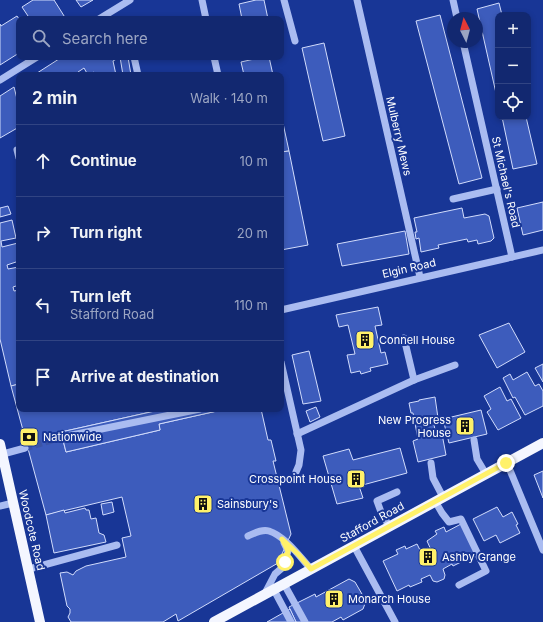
<!DOCTYPE html>
<meta charset="utf-8">
<style>
body{margin:0;font-family:Inter,sans-serif;background:#1f3478;color:#f1f3f6}
.controls{position:absolute;right:12px;top:12px;display:grid;overflow:hidden;border-radius:8px;box-shadow:0 2px 6px #0003}
.controls button{width:36px;height:36px;display:grid;place-items:center;padding:0;border:0;border-bottom:1px solid #314483;background:#122870;color:#f1f3f6;font:20px sans-serif}
.compass{position:absolute;left:447px;top:12px;width:36px;height:36px;border-radius:50%;background:#122870;box-shadow:0 2px 6px #0003;rotate:354deg}
.stop{position:absolute;width:12px;height:12px;margin:-9px;border:3px solid #fff16a;border-radius:50%;background:#fff}
.stop.end{background:#fff16a;border-color:#fff;box-shadow:0 1px 4px #0008}
.list{margin:0;padding:0;list-style:none}
h2{display:flex;justify-content:space-between;align-items:center;height:52px;margin:0;padding:0 16px;font-size:17px}
h2 small{font-size:13px;font-weight:400;color:#9ca6c3}
.list li{display:grid;grid-template-columns:26px 1fr auto;gap:12px;align-items:center;box-sizing:border-box;height:72px;padding:0 16px;border-top:1px solid #314483}
.list b{display:block;font-size:15px;white-space:nowrap}
.list p{margin:0;font-size:13px;white-space:nowrap;color:#9ca6c3}
.list em{font-size:13px;font-style:normal;color:#9ca6c3}
.icon{flex:none;width:22px;height:22px;fill:none;stroke:currentColor;stroke-width:2;stroke-linecap:round;stroke-linejoin:round}
.map{position:relative;flex:none;width:543px;height:622px;overflow:hidden}
.search{position:absolute;background:#122870;box-shadow:0 2px 6px #0003;left:16px;top:16px;width:268px;height:44px;display:flex;align-items:center;gap:10px;box-sizing:border-box;padding:0 14px;border-radius:8px;color:#9ca6c3;font-size:15px}
.panel{position:absolute;background:#122870;box-shadow:0 2px 6px #0003;left:16px;top:72px;width:268px;height:340px;border-radius:8px}
.map>svg:first-child{display:block}
</style>
<div class="map">
<svg width="543" height="622" viewBox="0 0 543 622">
<rect width="100%" height="100%" fill="#183696"/>
<!-- building -->
<g fill="#3d5cbc" stroke="#d2dcfc">
<polygon points="33,0 54,0 66,19 30,19 22,7"/>
<polygon points="76,0 93,0 81,7"/>
<polygon points="256,0 264,0 268,19 242,19 239,4"/>
<polygon points="499,3 502,15 498,15 498,102 477,9"/>
<polygon points="440,15 482,178 459,184 416,21"/>
<polygon points="17,16 19,19 19,53 0,65 0,24 1,26"/>
<polygon points="324,43 345,136 323,141 302,48"/>
<polygon points="62,57 120,57 113,61 116,75 96,75 94,72 88,75 84,68 78,72 79,75 34,75"/>
<polygon points="120,57 128,57 131,75 123,75"/>
<polygon points="263,57 269,57 273,75 244,75 241,62"/>
<polygon points="14,87 19,107 19,127 0,138 0,96"/>
<polygon points="281,114 289,151 281,152"/>
<polygon points="502,117 526,117 537,164 513,169"/>
<polygon points="289,151 308,245 281,250 281,152"/>
<polygon points="543,202 543,230 523,235 517,208"/>
<polygon points="8,206 11,214 0,217 0,208"/>
<polygon points="462,208 464,218 485,214 489,216 494,238 491,241 478,244 477,240 468,242 467,239 438,245 439,248 421,252 419,238 416,239 415,232 417,232 414,218"/>
<polygon points="12,220 16,238 1,241 2,247 18,243 19,248 19,261 7,265 8,269 19,267 19,285 13,287 14,291 19,290 19,384 11,386 0,339 0,223"/>
<polygon points="405,231 409,254 342,266 337,244"/>
<polygon points="378,307 382,325 375,326 381,353 385,352 388,364 370,368 371,371 361,374 360,371 351,373 347,355 355,354 348,325 339,327 336,315"/>
<polygon points="509,323 525,352 497,368 479,335"/>
<polygon points="309,351 321,401 303,404 292,355"/>
<polygon points="543,364 543,382 535,368"/>
<polygon points="527,372 535,386 539,384 543,391 543,406 525,415 515,397 513,398 503,378 510,374 513,380"/>
<polygon points="19,384 19,409 164,409 61,432 66,452 160,430 159,424 226,409 261,409 268,440 271,440 276,461 273,461 291,534 278,563 178,621 176,614 163,622 71,622 68,617 70,613 70,609 67,606 60,573 67,572 73,575 76,571 86,566 126,557 122,538 131,536 122,497 46,515 11,386"/>
<polygon points="500,387 507,401 511,399 521,418 498,430 487,412 491,409 484,396"/>
<polygon points="435,397 438,418 433,419 435,430 436,435 442,434 446,455 418,462 413,441 418,439 413,413 411,413 409,403 419,401 419,400"/>
<polygon points="316,407 320,417 310,422 306,411"/>
<polygon points="164,409 226,409 159,424 160,430 66,452 61,432"/>
<polygon points="481,410 487,434 449,443 443,419"/>
<polygon points="400,448 407,473 359,486 363,498 337,504 323,456 349,449 353,460"/>
<polygon points="543,471 543,498 534,475"/>
<polygon points="112,502 114,512 103,515 101,504"/>
<polygon points="497,507 503,517 512,512 518,524 516,525 520,533 500,543 496,535 484,541 473,519"/>
<polygon points="85,508 86,510 89,510 91,519 96,518 99,533 104,535 106,542 54,553 46,515 64,510 65,513"/>
<polygon points="461,524 475,553 464,558 465,560 453,566 452,564 443,569 445,575 444,579 437,582 433,581 430,575 421,579 422,582 410,587 409,585 397,591 383,561 398,554 396,550 405,546 406,549 417,544 423,556 425,555 423,551 428,548 430,553 432,552 427,541 437,534 435,531 444,527 446,532"/>
<polygon points="349,579 355,582 366,601 363,609 343,620 341,617 332,622 296,622 289,607 315,594 316,597"/>
<polygon points="290,609 296,622 267,622"/>
</g>
<g fill="none" stroke-linecap="round" stroke-linejoin="round">
<!-- minor-tunnel -->
<polyline stroke="#3b54a6" stroke-width="7" stroke-dasharray="7 3.5" stroke-linecap="butt" points="25,448 62,437"/>
<!-- minor -->
<g stroke="#aabcf1" stroke-width="7">
<polyline points="202,0 206,19"/>
<polyline points="284,0 295,41"/>
<polyline points="357,0 420,277"/>
<polyline points="453,0 457,18"/>
<polyline points="99,19 130,0"/>
<polyline points="463,42 512,257"/>
<polyline points="134,57 138,75"/>
<polyline points="214,57 218,75"/>
<polyline points="0,80 37,57"/>
<polyline points="17,150 19,158"/>
<polyline points="453,199 497,189"/>
<polyline points="281,310 543,250"/>
<polyline points="404,338 414,380"/>
<polyline points="281,362 301,450 299,465 296,472"/>
<polyline points="297,434 414,380 455,365"/>
<polyline points="62,437 200,409"/>
<polyline points="474,440 477,459 486,474"/>
<polyline points="3,454 25,448"/>
<polyline points="431,463 433,478 443,497"/>
<polyline points="507,463 543,550"/>
<polyline points="435,501 442,513 449,522 461,519 486,571 459,585"/>
<polyline points="0,506 13,503"/>
<polyline points="389,526 381,512 377,501 397,492"/>
<path d="M248,536C255,533 262,529 269,531C285,536 300,557 311,569"/>
<polyline points="354,546 395,622"/>
<polyline points="29,569 117,545"/>
<polyline points="284,584 305,622"/>
<polyline points="274,590 291,622"/>
<polyline points="264,595 275,574 282,568 285,562 288,551 284,543"/>
</g>
<!-- major -->
<g stroke="#f4f6ff" stroke-width="10">
<polyline points="0,444 40,622"/>
<polyline points="214,622 543,443"/>
</g>
</g>
<g fill="none" stroke-linecap="round" stroke-linejoin="round">
<!-- route -->
<polyline stroke="#fff16a" stroke-width="5" points="285,562 288,551 282,539 298,554 311,569 506,463"/>
</g>
<!-- icons -->
<defs>
<symbol id="building-square" viewBox="-11 -11 22 22"><rect x="-9" y="-9" width="18" height="18" rx="4" fill="#fff16a" stroke="#183696"/><path d="M-4-6H4V6H1V3H-1V6H-4ZM-2.5-4.3h1.7v1.8h-1.7ZM.8-4.3h1.7v1.8H.8ZM-2.5-1h1.7V.8h-1.7ZM.8-1h1.7V.8H.8Z" fill="#111"/></symbol>
<symbol id="bank-square" viewBox="-11 -11 22 22"><rect x="-9" y="-9" width="18" height="18" rx="4" fill="#fff16a" stroke="#183696"/><path d="M-6-4H6V4H-6ZM0-2.3a2.3 2.3 0 1 0 0 4.6a2.3 2.3 0 1 0 0-4.6Z" fill="#111"/></symbol>
</defs>
<g fill-rule="evenodd">
<use href="#building-square" x="354" y="329" width="22" height="22"/>
<use href="#building-square" x="454" y="415" width="22" height="22"/>
<use href="#bank-square" x="18" y="426" width="22" height="22"/>
<use href="#building-square" x="345" y="468" width="22" height="22"/>
<use href="#building-square" x="192" y="493" width="22" height="22"/>
<use href="#building-square" x="417" y="546" width="22" height="22"/>
<use href="#building-square" x="323" y="588" width="22" height="22"/>
</g>
<g text-anchor="middle" dominant-baseline="central" stroke-width="4" stroke-linejoin="round" paint-order="stroke">
<!-- street labels -->
<g font-size="11" fill="#fff" stroke="#183696">
<text transform="translate(399 136) rotate(77)">Mulberry Mews</text>
<text transform="translate(506 182) rotate(77)">St Michael's Road</text>
<text transform="translate(409 268) rotate(-13)">Elgin Road</text>
<text transform="translate(372 522) rotate(-29)">Stafford Road</text>
<text transform="translate(32 530) rotate(77)">Woodcote Road</text>
</g>
<!-- poi labels -->
<g font-size="11" fill="#fff" stroke="#183696" text-anchor="start">
<text x="379" y="340">Connell House</text>
<text x="451" y="420" text-anchor="end">New Progress<tspan x="451" dy="13">House</tspan></text>
<text x="43" y="437">Nationwide</text>
<text x="342" y="479" text-anchor="end">Crosspoint House</text>
<text x="217" y="504">Sainsbury's</text>
<text x="442" y="557">Ashby Grange</text>
<text x="348" y="599">Monarch House</text>
</g>
</g>
</svg>
<div class="controls">
<button>+</button>
<button>−</button>
<button><svg class="icon" aria-label="locate" viewBox="0 0 24 24"><circle cx="12" cy="12" r="6"/><path d="M12 2v4M12 18v4M2 12h4M18 12h4"/></svg></button>
</div>
<svg class="compass" viewBox="-18 -18 36 36"><path d="M0-13l5 13h-10z" fill="#e53935"/><path d="M0 13l5-13h-10z" fill="#9ca6c3"/></svg>
<div class="stop" style="left:285px;top:562px"></div>
<div class="stop end" style="left:506px;top:463px"></div>
<div class="search"><svg class="icon" aria-label="search" viewBox="0 0 24 24"><circle cx="10" cy="10" r="6"/><path d="M15 15l6 6"/></svg>Search here</div>
<section class="panel">
<h2>2 min<small>Walk · 140 m</small></h2>
<ul class="list">
<li><svg class="icon" aria-label="ahead" viewBox="0 0 24 24"><path d="M12 20V5M6 11l6-6 6 6"/></svg><div><b>Continue</b></div><em>10 m</em></li>
<li><svg class="icon" aria-label="right" viewBox="0 0 24 24"><path d="M7 20v-9h11M14 6l5 5-5 5"/></svg><div><b>Turn right</b></div><em>20 m</em></li>
<li><svg class="icon" aria-label="left" viewBox="0 0 24 24"><path d="M17 20v-9H6M10 6l-5 5 5 5"/></svg><div><b>Turn left</b><p>Stafford Road</p></div><em>110 m</em></li>
<li><svg class="icon" aria-label="arrive" viewBox="0 0 24 24"><path d="M6 21V4h12l-3 4 3 4H6"/></svg><div><b>Arrive at destination</b></div></li>
</ul>
</section>
</div>
